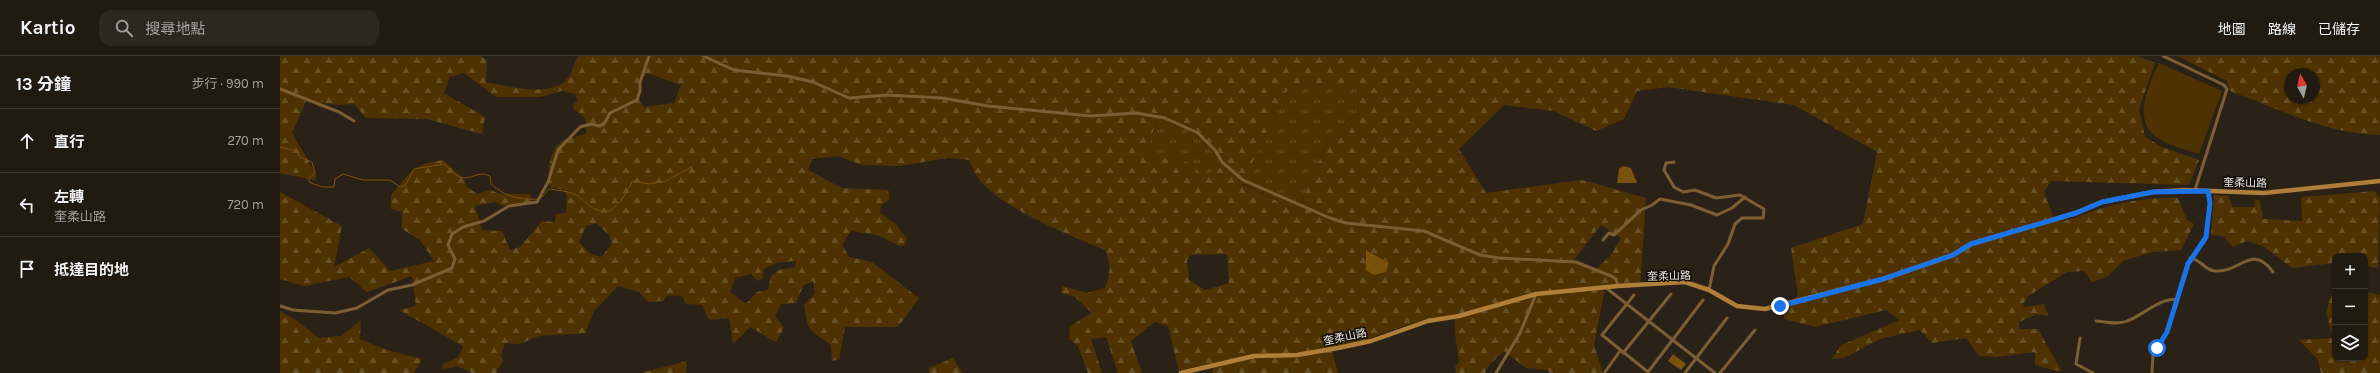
<!DOCTYPE html>
<html lang="zh-TW">
<meta charset="utf-8">
<style>
body{margin:0;font-family:Karla,"Noto Sans TC",sans-serif;background:#2d271f;color:#f1f3f6}
.controls{position:absolute;right:12px;bottom:12px;display:grid;overflow:hidden;border-radius:8px;box-shadow:0 1px 3px #0004}
.controls button{width:36px;height:36px;display:grid;place-items:center;padding:0;border:0;border-bottom:1px solid #3d3831;background:#201a11;color:#f1f3f6;font:20px sans-serif}
.compass{position:absolute;left:2004px;top:12px;width:36px;height:36px;border-radius:50%;background:#201a11;box-shadow:0 1px 3px #0004;rotate:352deg}
.stop{position:absolute;width:12px;height:12px;margin:-9px;border:3px solid #1a73e8;border-radius:50%;background:#fff}
.stop.end{background:#1a73e8;border-color:#fff;box-shadow:0 1px 4px #0008}
.list{margin:0;padding:0;list-style:none}
h2{display:flex;justify-content:space-between;align-items:center;height:52px;margin:0;padding:0 16px;font-size:17px}
h2 small{font-size:13px;font-weight:400;color:#a2a19f}
.list li{display:grid;grid-template-columns:26px 1fr auto;gap:12px;align-items:center;box-sizing:border-box;height:64px;padding:0 16px;border-top:1px solid #3d3831}
.list b{display:block;font-size:15px;white-space:nowrap}
.list p{margin:0;font-size:13px;white-space:nowrap;color:#a2a19f}
.list em{font-size:13px;font-style:normal;color:#a2a19f}
.icon{flex:none;width:22px;height:22px;fill:none;stroke:currentColor;stroke-width:2;stroke-linecap:round;stroke-linejoin:round}
.map{position:relative;flex:none;width:2100px;height:317px;overflow:hidden}
header{display:flex;align-items:center;gap:24px;box-sizing:border-box;height:56px;padding:0 20px;background:#201a11;border-bottom:1px solid #3d3831}
header strong{font-size:19px}
nav{display:flex;gap:22px;margin-inline-start:auto;font-size:14px}
.search{width:280px;height:36px;background:#2d271f;display:flex;align-items:center;gap:10px;box-sizing:border-box;padding:0 14px;border-radius:12px;color:#a2a19f;font-size:15px}
main{display:flex}
aside{flex:1;background:#201a11}
.map>svg:first-child{display:block}
</style>
<header>
<strong>Kartio</strong>
<div class="search"><svg class="icon" aria-label="search" viewBox="0 0 24 24"><circle cx="10" cy="10" r="6"/><path d="M15 15l6 6"/></svg>搜尋地點</div>
<nav><a>地圖</a><a>路線</a><a>已儲存</a></nav>
</header>
<main>
<aside>
<h2>13 分鐘<small>步行 · 990 m</small></h2>
<ul class="list">
<li><svg class="icon" aria-label="ahead" viewBox="0 0 24 24"><path d="M12 20V5M6 11l6-6 6 6"/></svg><div><b>直行</b></div><em>270 m</em></li>
<li><svg class="icon" aria-label="left" viewBox="0 0 24 24"><path d="M17 20v-9H6M10 6l-5 5 5 5"/></svg><div><b>左轉</b><p>奎柔山路</p></div><em>720 m</em></li>
<li><svg class="icon" aria-label="arrive" viewBox="0 0 24 24"><path d="M6 21V4h12l-3 4 3 4H6"/></svg><div><b>抵達目的地</b></div></li>
</ul>
</aside>
<div class="map">
<svg width="2100" height="317" viewBox="0 0 2100 317">
<defs>
<pattern id="grass-tufts" width="24" height="20" patternUnits="userSpaceOnUse"><rect width="24" height="20" fill="#4e3201"/><path d="M3 7l-1-3M5 7V3M7 7l1-3M15 17l-1-3M17 17v-4M19 17l1-3" fill="none" stroke="#685026"/></pattern>
<pattern id="forest-firs" width="22" height="20" patternUnits="userSpaceOnUse"><rect width="22" height="20" fill="#4e3201"/><path d="M5 1l3.5 6h-7zM16 11l3.5 6h-7z" fill="#685026"/></pattern>
</defs>
<rect width="100%" height="100%" fill="#2b2217"/>
<!-- grass -->
<g fill="url(#grass-tufts)">
<polygon points="1010,29 1079,30 1077,58 1050,79 1018,155 962,127"/>
<polygon points="878,61 913,76 940,104 925,126 866,96"/>
</g>
<!-- forest -->
<g fill="url(#forest-firs)" fill-rule="evenodd">
<path d="M0,0H201L207,5L206,26C226,30 269,41 285,25C292,19 293,7 299,0H1858L1875,7L1859,53L1865,81L1882,91L1919,104L1909,129L1771,125L1764,136L1775,165C1790,165 1799,160 1813,155C1841,146 1870,141 1898,142L1907,164L1914,168L1901,194L1872,196L1843,205L1827,221L1812,226L1804,215L1787,216L1748,240L1743,248L1744,251L1764,248L1769,260L1756,258L1739,266V273H1758L1782,316L1755,309V296L1716,301L1699,300L1686,282L1652,287L1640,274L1600,283L1564,302L1552,303L1561,289L1620,264L1606,254L1535,271L1504,263L1503,255L1518,239L1511,192L1583,168L1597,96L1514,49L1388,31L1357,35L1344,63L1316,75L1274,55L1224,49L1179,93L1206,137L1302,124L1366,142L1360,231L1325,232L1314,289L1323,317H1270L1267,314L1246,312L1224,295L1210,308L1205,317H1176L1175,311L1179,306L1175,277V259C1133,263 1092,283 1052,295L1058,317H933L932,310L899,316L888,270L875,266L851,285L862,317H838L826,281L811,283L822,317H808L798,290L789,283L790,270L812,257L795,241L781,237L783,230L807,237L825,232C831,217 831,208 825,194C786,178 730,156 701,126C696,120 692,111 689,104L667,102L620,110L582,109L558,100L532,103L528,114L562,132L608,134L610,143L601,150L600,157L616,168L627,183L625,189L620,190L597,179L571,175L562,189L569,201L592,206L639,242L618,271H565L559,303L552,305L551,289C529,273 528,277 524,248L535,238L533,225L523,230L516,247L501,248L495,260L504,272L496,286L470,271L453,288L449,262L429,264L422,249L406,248L402,240L387,239L383,245L368,246L359,236L338,230L314,255L305,277L259,280L240,288L225,287L221,299L223,305L216,317H192L177,310L162,314L163,308L179,301L183,290L119,254L136,250L132,220L87,236L69,221L24,230L0,223V136L62,170L54,211L89,192L110,215L154,205L140,184L122,173V156L111,153V139C132,116 130,109 163,104L184,123L187,131L198,138L210,134L220,138H250L253,146L223,150L215,146L195,150L202,174L222,175L230,194L240,191L262,165L275,166L276,158L286,157L287,140L284,134L270,131C267,116 269,92 284,84C291,81 299,81 306,77C307,65 306,60 294,54L293,48L298,45L295,38L282,35L260,41H216L184,17L170,21L164,37L205,61L202,78L147,63L86,62L74,48L58,49L26,45L12,77L37,120L35,124L0,117ZM367,17L401,29L394,47L364,51L357,41L359,29ZM1010,29L1079,31L1077,58L1050,79L1018,155L962,128ZM878,61L913,76L940,104L925,125L913,108L866,96ZM317,167L329,179L332,188L321,201L309,197L299,186L306,170ZM1321,169L1341,182L1330,200L1316,213L1292,206ZM1087,194L1109,207L1106,216L1094,219L1086,214ZM947,198L949,227L925,234L909,224L907,204L911,199ZM516,205L515,211L499,214L491,220L488,234L477,236L466,248L450,236L455,222L471,218L477,225L483,222L484,213L496,207Z"/>
<path d="M1897,0H2100V79C2052,79 1995,52 1950,35L1947,25ZM2010,18H2034V42H2010Z"/>
<polygon points="2095,135 2100,142 2098,212 2085,210 2085,200 2055,200 2055,207 2012,212 1983,190 1967,185 1953,191 1943,180 1931,179 1934,139 1949,140 1952,151 1974,151 1975,143 1980,145 1983,163 2022,165 2021,141"/>
<polygon points="2054,232 2055,302 2085,302 2085,236 2100,239 2100,317 2041,317 2038,304 2019,284 2053,282 2046,256"/>
<polygon points="0,255 16,264 39,282 61,280 81,264 80,283 107,294 142,303 134,317 0,317"/>
<polygon points="673,302 682,317 649,317 649,312"/>
<polygon points="407,305 406,317 361,317"/>
</g>
<!-- pitch -->
<path fill="#4e3201" d="M1879,7L1942,35L1919,98C1905,93 1888,90 1876,81C1852,63 1869,28 1879,7Z"/>
<!-- water -->
<g fill="#7b520c">
<polygon points="1343,110 1351,112 1357,127 1337,127 1339,113"/>
<polygon points="1086,194 1109,207 1106,216 1094,219 1086,214"/>
<polygon points="1393,298 1406,308 1401,314 1388,305"/>
</g>
<g fill="none" stroke-linecap="round" stroke-linejoin="round">
<!-- stream -->
<g stroke="#7b520c" stroke-width="1">
<path d="M0,91L17,95L20,101L32,106L35,117L29,122V126L42,131H54L55,123L63,118L83,124H110L120,131L125,130L134,113L164,108C169,113 177,122 185,122C195,121 200,115 210,120L211,128C226,141 239,144 258,143"/>
<path d="M262,141L269,133C278,134 286,135 294,138C310,146 308,156 330,155L341,145L353,125L369,128L386,125L413,110"/>
</g>
<!-- street -->
<g stroke="#7c5e35" stroke-width="3">
<polyline points="423,0 454,14 507,20 533,26 569,42 607,39 662,42 708,50 811,60 856,57 885,62 918,77 935,94 942,106 963,124 1050,162 1066,167 1144,175 1200,199 1219,202 1296,206 1331,220 1336,223 1338,230"/>
<polyline points="1883,0 1944,29 1947,33 1915,134"/>
<polyline points="0,33 59,56 74,65"/>
<polyline points="1394,106 1386,107 1384,114 1394,131 1403,136 1415,134 1436,142 1460,139 1484,153 1483,162 1462,162 1455,168 1448,188 1434,210 1429,234"/>
<polyline points="1323,184 1329,177 1334,179 1361,154 1372,149 1380,143 1411,149 1437,159 1452,152 1465,141"/>
<path d="M1910,202C1921,203 1924,214 1935,215C1960,217 1972,187 1993,216"/>
<polyline points="1325,231 1435,317"/>
<polyline points="1354,239 1322,279 1368,316 1423,244"/>
<polyline points="0,250 13,254 55,257 77,252 108,234 132,229 172,212 175,203 168,189 172,178 183,171 204,165 229,150 257,146 268,126 278,94 300,71 311,68 319,70 324,68 330,57 357,44 360,35 360,26 369,0"/>
<path d="M1816,265C1826,266 1838,269 1847,265C1860,261 1883,240 1896,244"/>
<polyline points="1800,282 1796,308 1813,317"/>
<polyline points="1343,297 1391,238"/>
<polyline points="1325,316 1340,295"/>
<polyline points="1216,317 1240,277 1256,238"/>
<polyline points="1405,317 1447,262"/>
<polyline points="1440,317 1475,274"/>
<polyline points="1872,317 1873,299 1887,276 1908,208 1926,181 1930,147 1928,135"/>
</g>
<!-- secondary -->
<polyline stroke="#af7e38" stroke-width="4.5" points="901,317 974,300 1017,299 1058,292 1091,285 1148,265 1179,260 1256,238 1338,230 1405,226 1429,234 1457,250 1485,253 1603,223 1673,199 1691,188 1796,157 1822,146 1873,136 1904,134 1984,137 2100,125"/>
</g>
<g fill="none" stroke-linecap="round" stroke-linejoin="round">
<!-- route -->
<polyline stroke="#1a73e8" stroke-width="5" points="1500,250 1603,223 1673,199 1691,188 1796,157 1822,146 1873,136 1928,135 1930,147 1926,181 1908,208 1887,276 1877,292"/>
</g>
<g text-anchor="middle" dominant-baseline="central" stroke-width="3" stroke-linejoin="round" paint-order="stroke">
<!-- street labels -->
<g font-size="11" fill="#f0eae2" stroke="#100c08">
<text transform="translate(1965 127) rotate(1)">奎柔山路</text>
<text transform="translate(1389 220) rotate(-1)">奎柔山路</text>
<text transform="translate(1065 281) rotate(-12)">奎柔山路</text>
</g>
</g>
</svg>
<div class="controls">
<button>+</button>
<button>−</button>
<button><svg class="icon" aria-label="layers" viewBox="0 0 24 24"><path d="M12 4l9 5-9 5-9-5zM3 14l9 5 9-5"/></svg></button>
</div>
<svg class="compass" viewBox="-18 -18 36 36"><path d="M0-13l5 13h-10z" fill="#e53935"/><path d="M0 13l5-13h-10z" fill="#a2a19f"/></svg>
<div class="stop" style="left:1877px;top:292px"></div>
<div class="stop end" style="left:1500px;top:250px"></div>
</div>
</main>
